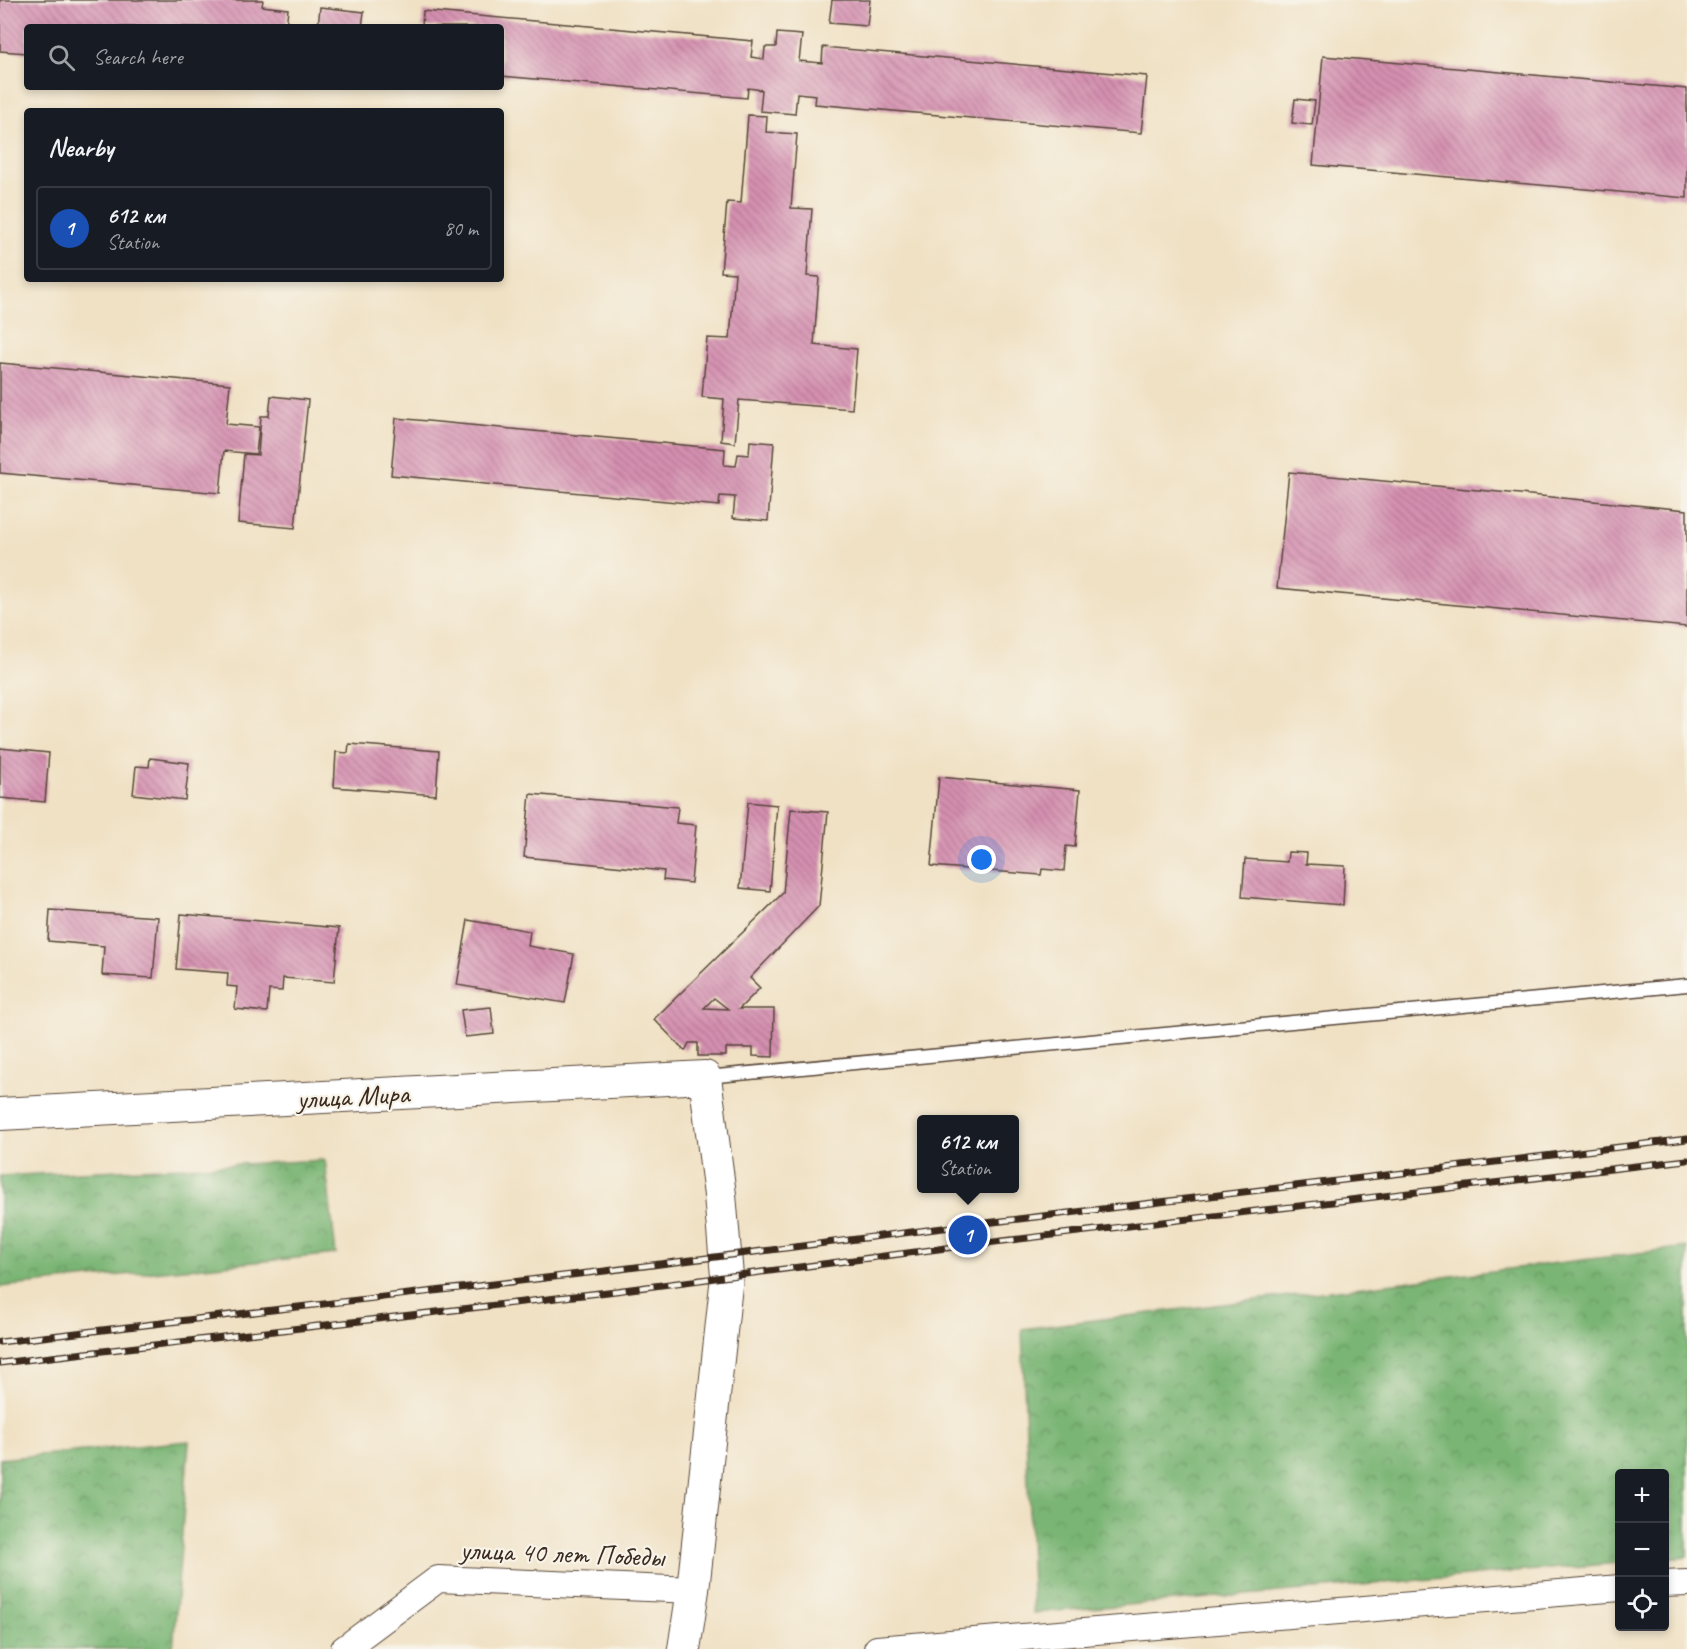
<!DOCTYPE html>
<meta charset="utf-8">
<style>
body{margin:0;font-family:Caveat,sans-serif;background:#20242c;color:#f1f3f6}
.controls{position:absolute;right:18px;bottom:18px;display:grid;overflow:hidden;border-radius:6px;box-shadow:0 3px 9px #0003}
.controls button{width:54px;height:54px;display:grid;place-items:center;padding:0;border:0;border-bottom:2px solid #363941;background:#171b24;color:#f1f3f6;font:30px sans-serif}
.you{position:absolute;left:982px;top:860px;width:21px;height:21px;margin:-15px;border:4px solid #fff;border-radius:50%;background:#1a73e8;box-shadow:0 0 0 9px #1a73e833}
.badge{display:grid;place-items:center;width:39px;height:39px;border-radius:50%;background:#d690ce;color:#fff;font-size:20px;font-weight:700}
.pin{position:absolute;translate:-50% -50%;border:3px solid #fff;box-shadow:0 2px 6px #0006}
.popup{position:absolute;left:917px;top:1115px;width:102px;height:78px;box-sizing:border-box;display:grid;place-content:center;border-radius:6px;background:#171b24;filter:drop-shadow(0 2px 4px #0005);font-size:20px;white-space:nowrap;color:#9ea1a6}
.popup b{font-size:22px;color:#f1f3f6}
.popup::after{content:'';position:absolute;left:50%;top:100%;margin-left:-12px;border:12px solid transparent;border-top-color:#171b24}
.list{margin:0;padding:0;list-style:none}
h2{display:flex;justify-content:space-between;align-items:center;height:78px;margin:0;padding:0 24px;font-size:26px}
h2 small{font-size:20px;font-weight:400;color:#9ea1a6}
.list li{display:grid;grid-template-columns:39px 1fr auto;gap:18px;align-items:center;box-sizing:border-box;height:84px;margin:0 12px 12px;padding:0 12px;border:2px solid #363941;border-radius:6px}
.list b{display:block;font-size:22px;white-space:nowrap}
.list p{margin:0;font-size:20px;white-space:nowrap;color:#9ea1a6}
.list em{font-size:20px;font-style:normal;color:#9ea1a6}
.icon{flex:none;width:33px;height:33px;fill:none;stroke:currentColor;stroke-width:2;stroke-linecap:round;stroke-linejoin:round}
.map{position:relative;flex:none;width:1687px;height:1649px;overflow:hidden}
.search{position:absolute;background:#171b24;box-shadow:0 3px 9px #0003;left:24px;top:24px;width:480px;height:66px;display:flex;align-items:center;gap:15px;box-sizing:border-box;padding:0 21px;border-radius:6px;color:#9ea1a6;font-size:22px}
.panel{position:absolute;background:#171b24;box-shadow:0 3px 9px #0003;left:24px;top:108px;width:480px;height:174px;border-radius:6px}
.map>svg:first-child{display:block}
</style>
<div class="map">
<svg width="1687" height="1649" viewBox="0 0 1687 1649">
<defs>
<pattern id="forest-crowns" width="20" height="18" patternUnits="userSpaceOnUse" patternTransform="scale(1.5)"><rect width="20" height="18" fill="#7ab574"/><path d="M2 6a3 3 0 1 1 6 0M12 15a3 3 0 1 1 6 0" fill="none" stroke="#65935f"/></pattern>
<pattern id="building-back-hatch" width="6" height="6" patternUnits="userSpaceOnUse" patternTransform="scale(1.5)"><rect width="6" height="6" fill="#d590b1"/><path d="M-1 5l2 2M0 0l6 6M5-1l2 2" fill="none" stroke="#ae768f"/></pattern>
</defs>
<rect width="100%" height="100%" fill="#f7f3e8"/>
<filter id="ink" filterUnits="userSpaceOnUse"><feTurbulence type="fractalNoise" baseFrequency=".0167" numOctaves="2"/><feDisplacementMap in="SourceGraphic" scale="12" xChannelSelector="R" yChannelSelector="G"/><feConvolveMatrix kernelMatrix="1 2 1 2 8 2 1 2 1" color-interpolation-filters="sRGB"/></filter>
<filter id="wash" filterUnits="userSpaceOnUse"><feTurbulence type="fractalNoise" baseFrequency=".008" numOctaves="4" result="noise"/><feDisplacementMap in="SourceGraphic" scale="24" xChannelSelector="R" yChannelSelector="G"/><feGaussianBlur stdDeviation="1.35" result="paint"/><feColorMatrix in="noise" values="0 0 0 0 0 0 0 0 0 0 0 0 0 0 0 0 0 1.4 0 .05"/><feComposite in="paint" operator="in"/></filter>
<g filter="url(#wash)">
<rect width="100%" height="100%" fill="#f0e1c4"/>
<!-- forest -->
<g fill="url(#forest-crowns)" stroke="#5a7049" stroke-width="1.5">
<polygon points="325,1160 336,1254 0,1287 0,1176"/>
<polygon points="1687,1247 1687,1557 1665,1559 1664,1474 1620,1474 1619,1563 1033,1613 1022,1329"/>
<polygon points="189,1441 173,1649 0,1649 0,1459"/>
</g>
<g id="blocks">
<!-- building -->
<g fill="url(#building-back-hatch)" fill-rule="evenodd">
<polygon points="0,0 263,0 262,6 288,9 286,27 27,27 27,53 0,51"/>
<polygon points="832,0 870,0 867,26 829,23"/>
<polygon points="320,7 364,12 362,27 318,27"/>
<polygon points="423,11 753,41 751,57 764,59 765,47 776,47 777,33 802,35 799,61 822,63 823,47 1147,76 1141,133 815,104 816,95 797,93 795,114 760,111 762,90 748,88 747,98 501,76 501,27 422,27"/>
<polygon points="1323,56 1687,89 1687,198 1313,165"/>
<polygon points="1295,99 1315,101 1312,125 1292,123"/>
<polygon points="748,115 767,116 766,132 797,134 791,208 812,209 807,276 819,277 814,345 857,349 852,409 739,400 735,443 721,441 724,399 702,397 707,338 730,339 735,273 721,272 727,202 741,203"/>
<polygon points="0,363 230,384 226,424 259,427 256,454 224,451 220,493 0,473"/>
<polygon points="271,396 308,400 295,528 238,523 244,454 258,455 261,416 269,416"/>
<polygon points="396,418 725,449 724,465 736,466 738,454 749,455 750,441 774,443 768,521 733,518 735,497 720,496 719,506 391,475"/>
<polygon points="1289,472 1687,510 1687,627 1277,588"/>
<polygon points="349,744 439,751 436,795 334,787 336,752 348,753"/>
<polygon points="0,748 49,753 45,802 0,798"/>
<polygon points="150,758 189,763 185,800 133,794 136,766 149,767"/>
<polygon points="939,777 1080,790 1075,847 1066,846 1064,871 1042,869 1041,875 931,866"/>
<polygon points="530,794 678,807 676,823 696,825 691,883 663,880 664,871 524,857"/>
<polygon points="748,802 777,805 770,891 740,888"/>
<path d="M791,809L828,812L819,906L750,978L760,988L739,1009H774L773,1057L753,1056V1048H726V1056H698V1043H689L685,1051L654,1019L783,893ZM714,998L728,1009L704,1008Z"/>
<polygon points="1288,852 1307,853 1306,864 1345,866 1343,905 1242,897 1245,859 1287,862"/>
<polygon points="50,910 158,917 153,978 102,975 104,946 48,941"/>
<polygon points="181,914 339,928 334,982 283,978 282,991 269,990 267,1012 235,1009 237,987 227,986 228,973 176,969"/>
<polygon points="468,920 530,931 528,946 574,954 565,1003 457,985"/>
<polygon points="491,1007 494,1034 465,1037 461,1010"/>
</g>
</g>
</g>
<g filter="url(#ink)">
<use href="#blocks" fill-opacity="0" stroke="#564537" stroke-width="1.5"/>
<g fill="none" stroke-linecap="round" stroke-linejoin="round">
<defs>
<polyline id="service" points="706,1077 1687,985"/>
<g id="minor">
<polyline points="1664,1584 1687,1583"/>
<polyline points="344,1649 438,1579 693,1590"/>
<polyline points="877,1649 1620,1588"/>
</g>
<polyline id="tertiary" points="0,1114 705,1077 720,1195 727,1276 693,1590 684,1649"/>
</defs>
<!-- service casing -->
<use href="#service" stroke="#564537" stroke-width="15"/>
<!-- minor casing -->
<use href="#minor" stroke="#564537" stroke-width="28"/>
<!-- tertiary casing -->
<use href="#tertiary" stroke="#564537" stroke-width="34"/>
<!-- service -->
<use href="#service" stroke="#fff" stroke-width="12"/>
<!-- minor -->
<use href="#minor" stroke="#fff" stroke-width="26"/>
<!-- tertiary -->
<use href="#tertiary" stroke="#fff" stroke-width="32"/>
<defs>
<g id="rail">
<polyline points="0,1342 605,1271 935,1229 1687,1139"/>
<polyline points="0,1363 608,1292 969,1245 1687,1160"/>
</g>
</defs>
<!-- rail casing -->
<use href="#rail" stroke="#3b2a1e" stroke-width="7"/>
<!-- rail -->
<use href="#rail" stroke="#f7f3e8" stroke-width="4.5" stroke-dasharray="14" stroke-linecap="butt"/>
</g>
</g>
<g text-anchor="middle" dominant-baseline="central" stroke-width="4.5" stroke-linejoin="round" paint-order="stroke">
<!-- street labels -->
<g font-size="28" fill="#3b2a1e" stroke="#f7f3e8">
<text transform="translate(353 1096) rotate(-3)">улица Мира</text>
<text transform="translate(562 1553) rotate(2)">улица 40 лет Победы</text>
</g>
</g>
</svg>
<div class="controls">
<button>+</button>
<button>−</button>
<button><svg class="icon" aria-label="locate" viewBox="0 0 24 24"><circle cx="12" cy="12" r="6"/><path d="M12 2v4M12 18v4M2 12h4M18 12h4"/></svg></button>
</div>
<div class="you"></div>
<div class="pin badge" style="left:968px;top:1235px;background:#1a4fb4">1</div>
<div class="popup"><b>612 км</b>Station</div>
<div class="search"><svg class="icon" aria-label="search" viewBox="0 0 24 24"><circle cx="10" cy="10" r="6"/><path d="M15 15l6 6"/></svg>Search here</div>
<section class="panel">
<h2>Nearby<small></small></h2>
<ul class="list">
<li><span class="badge" style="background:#1a4fb4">1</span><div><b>612 км</b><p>Station</p></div><em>80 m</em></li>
</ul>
</section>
</div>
